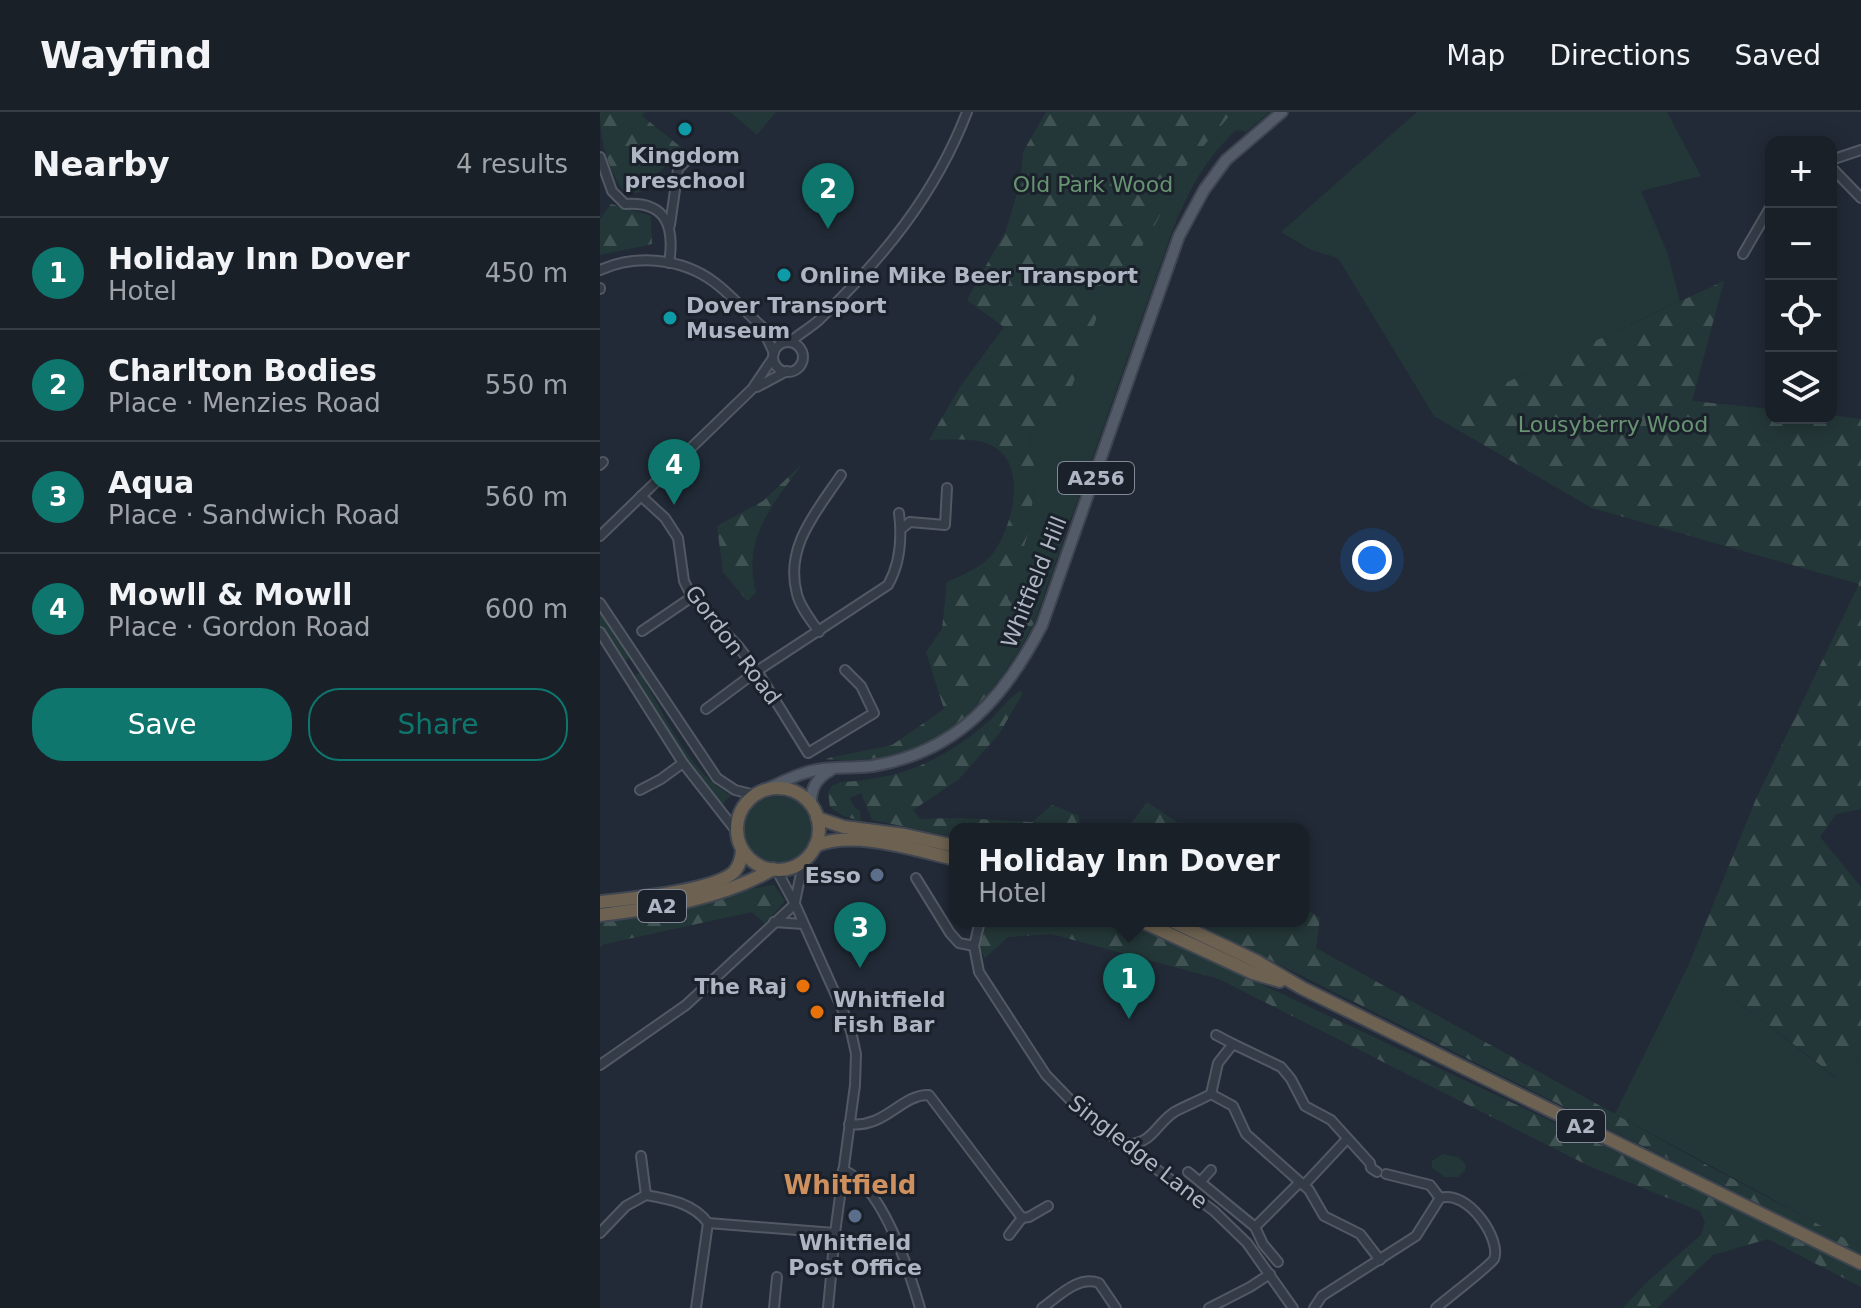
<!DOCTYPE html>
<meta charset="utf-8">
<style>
body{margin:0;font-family:"DejaVu Sans",sans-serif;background:#262d34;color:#f1f3f6}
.controls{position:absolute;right:24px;top:24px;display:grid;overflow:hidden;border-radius:16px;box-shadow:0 4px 20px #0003}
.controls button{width:72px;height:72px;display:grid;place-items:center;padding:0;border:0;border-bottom:2px solid #373e45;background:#192028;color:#f1f3f6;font:40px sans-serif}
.you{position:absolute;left:772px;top:448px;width:28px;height:28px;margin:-20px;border:6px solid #fff;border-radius:50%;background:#1a73e8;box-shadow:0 0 0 12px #1a73e833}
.badge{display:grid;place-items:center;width:52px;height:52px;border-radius:50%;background:#0f766e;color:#fff;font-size:26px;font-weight:700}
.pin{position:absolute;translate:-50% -66px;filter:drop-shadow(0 2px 4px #0008)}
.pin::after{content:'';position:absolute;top:42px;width:28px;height:24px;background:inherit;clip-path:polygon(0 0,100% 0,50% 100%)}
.popup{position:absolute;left:349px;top:711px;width:360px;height:104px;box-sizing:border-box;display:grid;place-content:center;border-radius:16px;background:#192028;filter:drop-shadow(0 2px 6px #0005);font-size:26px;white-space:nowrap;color:#9fa3a8}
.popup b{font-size:30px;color:#f1f3f6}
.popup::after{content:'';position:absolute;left:50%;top:100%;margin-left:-16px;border:16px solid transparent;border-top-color:#192028}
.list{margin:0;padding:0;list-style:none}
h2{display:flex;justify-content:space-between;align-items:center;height:104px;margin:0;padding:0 32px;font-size:34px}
h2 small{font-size:26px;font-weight:400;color:#9fa3a8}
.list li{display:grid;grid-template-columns:52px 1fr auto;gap:24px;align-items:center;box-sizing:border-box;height:112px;padding:0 32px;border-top:2px solid #373e45}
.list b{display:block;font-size:30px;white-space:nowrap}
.list p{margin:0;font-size:26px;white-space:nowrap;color:#9fa3a8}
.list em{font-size:26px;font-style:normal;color:#9fa3a8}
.actions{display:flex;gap:16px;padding:24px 32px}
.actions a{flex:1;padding:18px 0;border:2px solid #0f766e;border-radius:32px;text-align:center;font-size:28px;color:#0f766e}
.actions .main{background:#0f766e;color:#fff}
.icon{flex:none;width:44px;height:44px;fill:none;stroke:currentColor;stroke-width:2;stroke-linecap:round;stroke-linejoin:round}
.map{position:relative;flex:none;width:1261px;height:1196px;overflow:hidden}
header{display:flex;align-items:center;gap:48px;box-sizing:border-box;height:112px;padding:0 40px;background:#192028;border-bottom:2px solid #373e45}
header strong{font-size:38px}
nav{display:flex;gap:44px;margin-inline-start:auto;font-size:28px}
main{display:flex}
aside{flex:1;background:#192028}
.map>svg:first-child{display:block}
</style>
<header>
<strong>Wayfind</strong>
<nav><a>Map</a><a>Directions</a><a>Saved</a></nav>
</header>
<main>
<aside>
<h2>Nearby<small>4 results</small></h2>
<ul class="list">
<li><span class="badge">1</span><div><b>Holiday Inn Dover</b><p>Hotel</p></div><em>450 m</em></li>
<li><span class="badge">2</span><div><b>Charlton Bodies</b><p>Place · Menzies Road</p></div><em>550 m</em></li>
<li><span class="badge">3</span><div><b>Aqua</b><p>Place · Sandwich Road</p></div><em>560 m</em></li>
<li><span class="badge">4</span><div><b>Mowll &amp; Mowll</b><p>Place · Gordon Road</p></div><em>600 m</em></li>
</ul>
<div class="actions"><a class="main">Save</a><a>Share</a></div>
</aside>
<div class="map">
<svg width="1261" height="1196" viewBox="0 0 1261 1196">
<defs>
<pattern id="forest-firs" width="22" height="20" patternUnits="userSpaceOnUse" patternTransform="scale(2)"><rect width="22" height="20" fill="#243738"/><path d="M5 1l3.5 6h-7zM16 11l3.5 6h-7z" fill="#415253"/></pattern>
</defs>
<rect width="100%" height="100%" fill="#212a36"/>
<!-- green -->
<g fill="#243738">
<polygon points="130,0 176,0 157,23"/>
<path d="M633,0H670L646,20L636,18C604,49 590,76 573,117L435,509L420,500L408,487L430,415L435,364L430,321L470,280L502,191L549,124L586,54Z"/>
<polygon points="817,0 1067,0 1101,64 1041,79 1067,140 1080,189 834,304 738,146 711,138 681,120"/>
<polygon points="0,501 29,545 25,549 0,515"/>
<path d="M40,561C63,599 90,663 131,683L122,693L77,633L35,563Z"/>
<circle cx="178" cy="717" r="33"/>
<polygon points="1089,852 1236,966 1261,946 1261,1135 1015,1002"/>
<polygon points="843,1042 858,1045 866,1053 865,1058 858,1065 845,1065 832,1056 832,1049"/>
</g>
<!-- forest -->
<g fill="url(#forest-firs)">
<path d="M0,0H45L42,4L82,36L41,80L26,82C8,59 0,29 0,0Z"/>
<path d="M446,0H633L586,54L549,124L502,191L470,280L430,321L435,364L430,415L408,487L420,500L435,509C389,598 330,657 224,647L292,633L344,597L326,540L342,517L347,470C362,463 384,455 394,440C414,411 430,346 386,331C372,326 344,328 329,328L360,275L404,215L367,188L406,118L420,72L423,40Z"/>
<polygon points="11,92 51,104 52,132 0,143 0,107"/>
<polygon points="1124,169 1092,289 1171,297 1171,306 1231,306 1231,303 1261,307 1261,697 1236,702 1220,725 1261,775 1261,946 1237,966 1089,852 1156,687 1259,472 992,396 834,304"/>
<path d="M202,352C172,394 142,425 156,481L147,489L123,460L117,414L163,389Z"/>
<path d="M420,579L423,581L399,622L358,668L313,698L320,707L359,706L432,710L452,693L479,704L480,717H355V725L272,708L261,681L250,686L254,695L260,699L261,709L243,704L230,695L228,680L232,674L241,670C302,667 343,649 389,609C399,600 408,586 420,579Z"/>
<polygon points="547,690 587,717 527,717"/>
<path d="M174,773L185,789L165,812L152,800L5,832L0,835V809C42,805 85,796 125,785C142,780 157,775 174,773Z"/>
<polygon points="703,795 720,806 716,836 1103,1051 1261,1135 1261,1143 592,809 703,809"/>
<polygon points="385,809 521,809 549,819 1080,1070 1236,1147 1261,1160 1261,1175 1168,1127 1113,1143 1057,1196 1023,1196 1045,1172 1101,1123 1105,1110 1100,1099 991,1055 619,867 451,822 408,825 385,846 379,835"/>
</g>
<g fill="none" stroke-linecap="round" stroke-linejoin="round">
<defs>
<g id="minor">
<path d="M0,45L12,79L25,92C66,89 75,114 69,151"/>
<polyline points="1231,48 1261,38"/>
<polyline points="1231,55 1261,86"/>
<polyline points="70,113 78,57 88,47"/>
<polyline points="1143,142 1171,94"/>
<path d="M0,158C36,142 82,146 114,170C140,189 156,216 185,230"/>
<polyline points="0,176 0,177"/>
<polyline points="163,218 174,241"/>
<path d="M190,230C199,222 210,216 219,208C283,146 335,83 367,0"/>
<circle cx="188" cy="245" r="15"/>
<polyline points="157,275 187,259"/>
<polyline points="0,353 3,350"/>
<polyline points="41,384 65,406 78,426 84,469 92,485 138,534 157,559 208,641 274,601 261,574 245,558"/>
<polyline points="301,417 310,410 345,413 347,376"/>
<polyline points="0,424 152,277 173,246"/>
<polyline points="0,491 117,666 135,678 155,683"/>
<polyline points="42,519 92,485"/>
<polyline points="0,520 83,651 137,720"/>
<path d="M219,520C211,508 200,495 197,482C184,435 217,399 241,363"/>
<path d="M106,597L157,559L288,473C300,452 302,425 299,401"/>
<polyline points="40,678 61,667 83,651"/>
<polyline points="176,757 195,792 243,899 251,919 256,942 255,973 235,1121 228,1196"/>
<polyline points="316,766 350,821 359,831 374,834"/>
<polyline points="195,790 200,766 208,744"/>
<polyline points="380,809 374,834 379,860 446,963 480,998 517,1028 530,1032 537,1043 614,1099 647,1131 693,1196"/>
<polyline points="174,810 203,812"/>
<polyline points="633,932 681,955 691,967 705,994 731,1008 770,1051 771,1056 777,1060"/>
<polyline points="0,953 86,893 195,792"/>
<polyline points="611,982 633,994 646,1022 709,1078 724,1104 760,1122 780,1148"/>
<path d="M249,1012C285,1017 301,982 329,983L422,1106"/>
<path d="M530,1032C553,1031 558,1009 576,999C588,993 600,988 611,982L618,951L633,932L616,923"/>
<polyline points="41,1044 46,1083"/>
<path d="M243,1058C283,1074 309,1158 320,1196"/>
<polyline points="588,1060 655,1115 663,1132 678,1150"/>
<polyline points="786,1062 830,1073 840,1086"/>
<polyline points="601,1069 611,1058"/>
<polyline points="704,1073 747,1027"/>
<polyline points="108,1111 235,1121"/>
<polyline points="655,1115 700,1070"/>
<path d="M0,1121L26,1094L46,1083C69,1087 93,1091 108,1111"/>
<polyline points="409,1123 422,1106 429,1105 448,1094"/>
<polyline points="96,1196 108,1111"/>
<polyline points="174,1196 177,1165"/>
<path d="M442,1196C458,1185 478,1163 499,1171L516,1196"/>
<polyline points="609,1196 650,1175 670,1162"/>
<path d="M714,1196L722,1184L816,1124L840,1086C868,1077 902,1128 894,1147C891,1153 845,1188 836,1196"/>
</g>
<g id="major">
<path d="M165,678C184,669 203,659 223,657C240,655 256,656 273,654C357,640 405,585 442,513L579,124L604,78L626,48L682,0"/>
<path d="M211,694C210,677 216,666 231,658"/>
</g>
<g id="highway">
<circle cx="178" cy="717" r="41"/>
<polyline points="217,706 244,715 305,723 355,734"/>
<path d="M215,734C253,717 316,738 355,747"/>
<path d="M0,790C29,787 114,779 134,760C140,753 142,746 142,737"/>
<path d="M0,803C59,796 121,787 173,757"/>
<polyline points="541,809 653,861 680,869"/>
<polyline points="572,809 656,849 702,876 1261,1151"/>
</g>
</defs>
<!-- minor casing -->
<use href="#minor" stroke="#525965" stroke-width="12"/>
<!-- major casing -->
<use href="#major" stroke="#3e4550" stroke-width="14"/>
<!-- highway casing -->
<use href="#highway" stroke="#3f4651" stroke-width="16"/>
<!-- minor -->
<use href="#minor" stroke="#343c47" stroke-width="8"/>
<!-- major -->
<use href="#major" stroke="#525b67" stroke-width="10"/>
<!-- highway -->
<use href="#highway" stroke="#6d6251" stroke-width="12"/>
</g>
<!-- markers -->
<g fill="#0f9aa8" stroke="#1a212b" stroke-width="3">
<circle cx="85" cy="17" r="8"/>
<circle cx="184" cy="163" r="8"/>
<circle cx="70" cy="206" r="8"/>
</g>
<g fill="#5c6f8a" stroke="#1a212b" stroke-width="3">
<circle cx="277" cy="763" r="8"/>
<circle cx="255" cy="1104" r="8"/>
</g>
<g fill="#e8710a" stroke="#1a212b" stroke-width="3">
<circle cx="203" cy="874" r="8"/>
<circle cx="217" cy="900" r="8"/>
</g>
<g text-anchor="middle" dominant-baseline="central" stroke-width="6" stroke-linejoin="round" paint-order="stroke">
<!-- shield labels -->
<g fill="#1a212b" stroke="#828996" stroke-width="2">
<rect x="458" y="350" width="76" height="32" rx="6"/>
<rect x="38" y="778" width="48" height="32" rx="6"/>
<rect x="957" y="998" width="48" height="32" rx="6"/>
</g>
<g font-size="20" font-weight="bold" fill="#aeb6c4">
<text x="496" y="366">A256</text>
<text x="62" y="794">A2</text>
<text x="981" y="1014">A2</text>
</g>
<!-- poi labels -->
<g font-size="22" font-weight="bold" fill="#aeb6c4" stroke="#1a212b" text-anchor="start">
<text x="85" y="43" text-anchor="middle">Kingdom<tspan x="85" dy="25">preschool</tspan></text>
<text x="200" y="163">Online Mike Beer Transport</text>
<text x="86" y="193">Dover Transport<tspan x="86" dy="25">Museum</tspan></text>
<text x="261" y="763" text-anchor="end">Esso</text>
<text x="187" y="874" text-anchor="end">The Raj</text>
<text x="233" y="887">Whitfield<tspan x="233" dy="25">Fish Bar</tspan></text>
<text x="255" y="1130" text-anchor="middle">Whitfield<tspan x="255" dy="25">Post Office</tspan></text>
</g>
<!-- park labels -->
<g font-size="22" fill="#679372" stroke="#1a212b">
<text x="493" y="72">Old Park Wood</text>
<text x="1013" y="312">Lousyberry Wood</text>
</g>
<!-- street labels -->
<g font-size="22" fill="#aeb6c4" stroke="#1a212b">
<text transform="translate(434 470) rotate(-68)">Whitfield Hill</text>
<text transform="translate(133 533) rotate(53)">Gordon Road</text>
<text transform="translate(538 1040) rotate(38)">Singledge Lane</text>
</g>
<!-- quarter labels -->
<g font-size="26" font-weight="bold" fill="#ce905f" stroke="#1a212b">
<text x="250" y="1073">Whitfield</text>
</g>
</g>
</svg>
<div class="controls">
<button>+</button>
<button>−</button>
<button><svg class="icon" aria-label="locate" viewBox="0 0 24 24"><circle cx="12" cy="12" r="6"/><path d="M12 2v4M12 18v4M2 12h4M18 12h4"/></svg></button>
<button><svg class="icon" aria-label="layers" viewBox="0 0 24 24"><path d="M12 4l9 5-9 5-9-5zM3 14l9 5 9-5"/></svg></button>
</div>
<div class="you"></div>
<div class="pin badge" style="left:529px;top:907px">1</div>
<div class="popup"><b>Holiday Inn Dover</b>Hotel</div>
<div class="pin badge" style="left:228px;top:117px">2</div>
<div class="pin badge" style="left:260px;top:856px">3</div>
<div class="pin badge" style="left:74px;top:393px">4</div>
</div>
</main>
